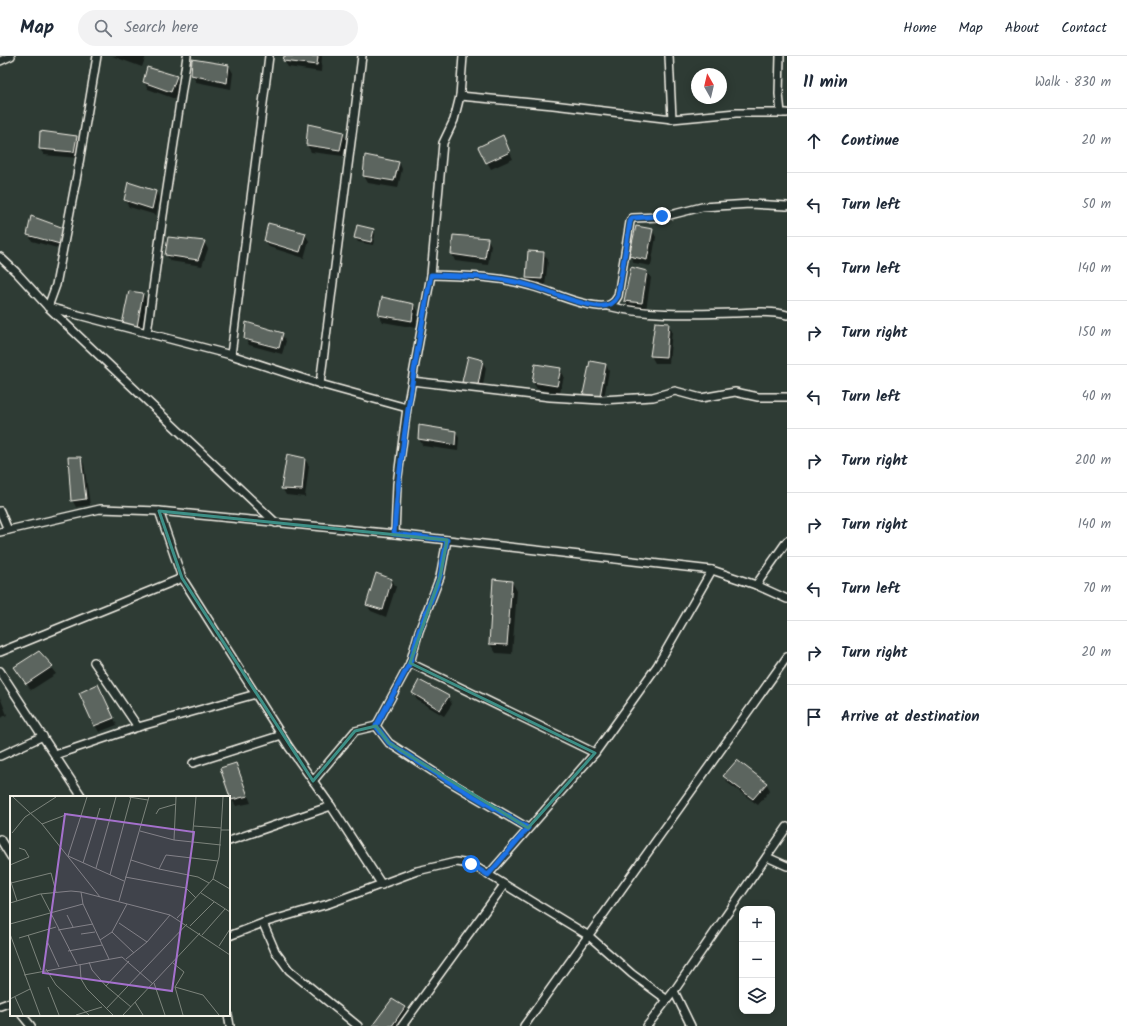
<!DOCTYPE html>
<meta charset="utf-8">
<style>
body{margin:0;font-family:Kalam,sans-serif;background:#f2f2f3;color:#1f2937}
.controls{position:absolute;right:12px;bottom:12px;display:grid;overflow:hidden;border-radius:8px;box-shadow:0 2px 10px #0003}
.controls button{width:36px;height:36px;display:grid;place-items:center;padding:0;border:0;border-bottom:1px solid #e0e1e3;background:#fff;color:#1f2937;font:20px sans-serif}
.compass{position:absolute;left:691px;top:12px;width:36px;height:36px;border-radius:50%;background:#fff;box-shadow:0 2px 10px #0003;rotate:352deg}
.stop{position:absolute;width:12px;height:12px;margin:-9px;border:3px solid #1a73e8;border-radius:50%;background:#fff}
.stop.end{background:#1a73e8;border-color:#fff;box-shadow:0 1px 4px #0008}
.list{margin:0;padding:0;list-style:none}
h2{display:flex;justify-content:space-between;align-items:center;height:52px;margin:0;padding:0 16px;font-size:17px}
h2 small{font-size:13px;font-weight:400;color:#747a83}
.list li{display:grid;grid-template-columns:26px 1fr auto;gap:12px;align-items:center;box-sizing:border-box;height:64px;padding:0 16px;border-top:1px solid #e0e1e3}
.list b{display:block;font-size:15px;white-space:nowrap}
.list em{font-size:13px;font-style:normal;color:#747a83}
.icon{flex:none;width:22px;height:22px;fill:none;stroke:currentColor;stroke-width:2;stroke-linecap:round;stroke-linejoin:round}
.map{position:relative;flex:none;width:787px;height:970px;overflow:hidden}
header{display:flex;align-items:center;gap:24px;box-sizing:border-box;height:56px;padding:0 20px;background:#fff;border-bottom:1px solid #e0e1e3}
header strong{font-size:19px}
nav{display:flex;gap:22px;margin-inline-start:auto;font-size:14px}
.search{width:280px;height:36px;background:#f2f2f3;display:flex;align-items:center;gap:10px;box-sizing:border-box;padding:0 14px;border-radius:22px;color:#747a83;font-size:15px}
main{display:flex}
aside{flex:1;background:#fff}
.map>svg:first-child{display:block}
</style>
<header>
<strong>Map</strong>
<div class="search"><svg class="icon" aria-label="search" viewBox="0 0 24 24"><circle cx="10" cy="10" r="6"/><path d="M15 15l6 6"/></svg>Search here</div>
<nav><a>Home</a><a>Map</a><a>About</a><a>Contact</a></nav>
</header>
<main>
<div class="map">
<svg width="787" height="970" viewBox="0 0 787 970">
<rect width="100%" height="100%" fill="#2e3b34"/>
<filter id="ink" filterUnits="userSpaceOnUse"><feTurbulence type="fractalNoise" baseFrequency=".025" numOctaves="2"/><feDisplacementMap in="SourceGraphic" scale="8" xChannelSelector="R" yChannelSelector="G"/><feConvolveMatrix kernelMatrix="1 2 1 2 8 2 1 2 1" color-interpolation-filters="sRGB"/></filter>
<g filter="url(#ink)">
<!-- shadow -->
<g fill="#0007">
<polygon points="112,0 146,0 142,11"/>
<polygon points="285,0 322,0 321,16 288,11 284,5"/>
<polygon points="229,10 233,17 231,33 196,26 192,19"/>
<polygon points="176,21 180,27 175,43 148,33 144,26"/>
<polygon points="343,77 347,84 343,100 311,96 307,89"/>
<polygon points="502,80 513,103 491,113 479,92"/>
<polygon points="76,81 80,87 78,102 44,99 40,93"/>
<polygon points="399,106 402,113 398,132 368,127 364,120"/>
<polygon points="156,136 160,143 156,159 129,151 125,144"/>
<polygon points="64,172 64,194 32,185 28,178"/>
<polygon points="373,173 375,178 373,189 358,186 355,181"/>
<polygon points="652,174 656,181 651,210 634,207 630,200"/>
<polygon points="305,178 309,185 304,202 269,191 265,185"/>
<polygon points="487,183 491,189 488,209 455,205 452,198"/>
<polygon points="204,186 208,193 202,210 170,205 166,198"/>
<polygon points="529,196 544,197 548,204 545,230 531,229 527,222"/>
<polygon points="647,216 651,222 646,254 629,251 625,245"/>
<polygon points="143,238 147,244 141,277 127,275"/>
<polygon points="414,248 418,255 416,272 383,266 379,259"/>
<polygon points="668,268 672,275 669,307 655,307 651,300"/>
<polygon points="282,278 286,285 282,298 249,289 245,282"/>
<polygon points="482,305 486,312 482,335 467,333 463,326"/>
<polygon points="606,309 609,315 603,347 588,344 584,338"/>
<polygon points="560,313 564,320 560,337 537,333 533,326"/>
<polygon points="456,376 459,382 458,395 423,390 419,383"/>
<polygon points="80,402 84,408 90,449 76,451 72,444"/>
<polygon points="305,403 309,410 305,441 286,439 282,432"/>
<polygon points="376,519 392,524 396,531 386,561 371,555 367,549"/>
<polygon points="494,524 512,526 517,535 512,598 496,597 490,588"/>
<polygon points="39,596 56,618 31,634 20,618"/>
<polygon points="102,636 117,669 99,676 95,669"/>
<polygon points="413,637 448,641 452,648 444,660 417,644"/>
<polygon points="0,641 7,659 0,662"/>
<polygon points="235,708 251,747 236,750 232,744"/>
<polygon points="724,720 766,727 770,734 758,749 728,727"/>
<polygon points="405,952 409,958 400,970 374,970"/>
</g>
<!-- building -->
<g fill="#5c655e" stroke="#f4f1e8">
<polygon points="284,0 318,0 317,9 283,5"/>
<polygon points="192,3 229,9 227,27 191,19"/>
<polygon points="147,11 177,20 171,36 143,26"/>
<polygon points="308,68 344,76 340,94 306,89"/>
<polygon points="40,75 77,80 74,96 39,93"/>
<polygon points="503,79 510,96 486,107 478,91"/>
<polygon points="365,99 399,106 394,125 363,120"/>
<polygon points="128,126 156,135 152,153 124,144"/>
<polygon points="31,160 64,172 60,188 27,179"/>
<polygon points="268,167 306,177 300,196 264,185"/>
<polygon points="357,169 374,173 371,186 354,182"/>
<polygon points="636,170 653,173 647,204 629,200"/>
<polygon points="453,179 488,182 485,203 451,198"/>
<polygon points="168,181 205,185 198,204 165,199"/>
<polygon points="528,195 544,196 542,223 526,222"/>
<polygon points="631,211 647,215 642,247 624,245"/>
<polygon points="129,235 143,237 137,271 122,268"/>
<polygon points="382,241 414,248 412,265 378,259"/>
<polygon points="246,266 283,277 279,292 244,283"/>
<polygon points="655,266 669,267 666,301 650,300"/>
<polygon points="468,300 483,304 478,329 462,326"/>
<polygon points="590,305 606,308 600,340 583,338"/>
<polygon points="535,308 561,312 557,330 532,326"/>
<polygon points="419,369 456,375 455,389 418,383"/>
<polygon points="287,398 305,402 302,434 281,433"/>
<polygon points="68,401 81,401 86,443 71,445"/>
<polygon points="376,517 392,523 383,554 366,549"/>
<polygon points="493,523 512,525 507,589 489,588"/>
<polygon points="39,595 53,610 26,628 14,611"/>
<polygon points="419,624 449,640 440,654 412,637"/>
<polygon points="98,628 114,662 94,670 79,637"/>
<polygon points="737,704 767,727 753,743 723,720"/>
<polygon points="236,707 248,740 231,744 220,712"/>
<polygon points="392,943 405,951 392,970 372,970"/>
</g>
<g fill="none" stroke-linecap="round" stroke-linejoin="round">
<defs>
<g id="street">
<polyline points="97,0 77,119 56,229 48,251 231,299 320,328 407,352"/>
<polyline points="669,0 672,63"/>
<polyline points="780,0 779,38 781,57"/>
<polyline points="0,5 11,0"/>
<polyline points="460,40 553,49 672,63 736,57 787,57"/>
<polyline points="0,201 16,216 48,251 276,467"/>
<path d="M431,219C464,220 499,220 531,230C553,236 575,248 598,250C608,251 614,248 618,240L630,166L632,162L662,161L702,151L750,148L787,150"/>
<path d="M608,250C647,260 692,258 732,257C749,257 770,254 787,259"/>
<polyline points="147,277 162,166 187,0"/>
<polyline points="231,299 269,0"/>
<polyline points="412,325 550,341 601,344 653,341 675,335 701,342 735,336 758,341 787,341"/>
<polyline points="320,328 362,0"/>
<polyline points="0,455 8,474"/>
<polyline points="159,455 182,522 289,691 331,750 382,829"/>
<polyline points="0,476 100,453 159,455 395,478 712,514 756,529 787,543"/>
<polyline points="395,478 397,428 407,352 431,219 443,87 454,64 460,40 463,0"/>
<polyline points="756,529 787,485"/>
<polyline points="0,596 182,522"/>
<polyline points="94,606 138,671"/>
<polyline points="410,607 595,697"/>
<polyline points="0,615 82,741"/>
<polyline points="376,670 410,607 419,575 440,521 447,484"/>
<polyline points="376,670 389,687 443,722 528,772"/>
<polyline points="55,699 138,671 256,638"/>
<polyline points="0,700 43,680"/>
<polyline points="193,707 282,679"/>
<polyline points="313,725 355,675 376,670"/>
<polyline points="0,783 11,801"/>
<polyline points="229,785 331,750"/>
<polyline points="767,801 787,810"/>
<polyline points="488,819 595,697 657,610 712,514"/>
<polyline points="263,867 275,895 289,914 358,970"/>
<polyline points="229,880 263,867 328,848 417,815 456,806 471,808 589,880 632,918 666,943"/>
<polyline points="674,935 691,970"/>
<polyline points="0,950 11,946"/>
<polyline points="22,959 31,970"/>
<polyline points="228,959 230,970"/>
<polyline points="402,970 504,829"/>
<polyline points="524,970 787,601"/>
<polyline points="647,970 674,935 787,771"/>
</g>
</defs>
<!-- street casing -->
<use href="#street" stroke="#f4f1e8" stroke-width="10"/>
<!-- street -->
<use href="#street" stroke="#26332d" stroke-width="7"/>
</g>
</g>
<g fill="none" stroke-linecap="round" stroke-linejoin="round" filter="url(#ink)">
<!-- route -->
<path stroke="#1a73e8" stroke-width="5" d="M471,808L488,819L528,772L443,722L389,687L376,670L410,607L419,575L440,521L447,484L394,478C400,391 415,305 431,219C464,220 499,220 531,230C553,236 575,248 598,250C608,251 614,248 618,240L630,166L632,162L662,160"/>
</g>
<!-- marked area -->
<path fill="none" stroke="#3d8f86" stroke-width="3" stroke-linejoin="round" d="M159,455L447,484L440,521L410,607L595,697L528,772L389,687L376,670L355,675L313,725L182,522Z"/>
<!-- overview -->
<g transform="translate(10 740)">
<rect width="220" height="220" fill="#2e3b34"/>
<path fill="none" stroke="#7d847c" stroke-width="1" d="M3,1L32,28L90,101M77,1L58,60L114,85M119,1L138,4M146,18L149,13L166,8M32,28L58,18M184,30L211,32M211,34L213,1M130,35L164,44L211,49M2,37L15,21L46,1M164,44L166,1M182,45L186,1M121,64L149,73L156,59L208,65M73,67L90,12M0,69L19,61L15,54L9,52M86,72L106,1M149,73L188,81L199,87M100,79L121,1M115,81L176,92L186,102M0,83L7,105M203,83L209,61L211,34H220M1,87L41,77L46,96M71,96L73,108L99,163M191,97L220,116M31,98L67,168M109,105L139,1M0,107L30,98L61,95L71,96L160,119L220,159M57,119L63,131M167,122L203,83L220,93M109,127L137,146M0,128L73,108M180,130L204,106M48,134L83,128M102,136L124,157M0,138L30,219M71,138L85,136M18,139L31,174M192,139L215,113M9,142L46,131M90,144L102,136L117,108M37,145L49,171M209,150L220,133M58,155L92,149M116,163L137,146L160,119M79,166L82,174L96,190L121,211M163,167L174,176L165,191L173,219M70,168L71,183L77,193L103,219M36,173L46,189L79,219M14,179L112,161L143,188M144,187L155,219M96,190L119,165M38,191L49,219M165,191L193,199L209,219M5,201L13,219M0,203L20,193M125,206L133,219M96,213L177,128M66,219L92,211M113,219L190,137"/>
<path fill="#a571cd" fill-opacity="0.15" stroke="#a571cd" stroke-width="2" d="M55,18L184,36L162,195L33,177Z"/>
<rect width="220" height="220" fill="none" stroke="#f4f1e8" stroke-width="2"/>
</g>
</svg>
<div class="controls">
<button>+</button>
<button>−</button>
<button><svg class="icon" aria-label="layers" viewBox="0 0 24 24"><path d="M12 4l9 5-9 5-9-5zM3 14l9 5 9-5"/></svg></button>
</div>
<svg class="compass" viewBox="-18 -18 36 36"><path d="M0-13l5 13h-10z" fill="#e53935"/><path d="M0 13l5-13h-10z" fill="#747a83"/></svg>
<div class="stop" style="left:471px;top:808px"></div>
<div class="stop end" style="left:662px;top:160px"></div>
</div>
<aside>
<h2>11 min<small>Walk · 830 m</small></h2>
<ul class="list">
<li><svg class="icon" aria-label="ahead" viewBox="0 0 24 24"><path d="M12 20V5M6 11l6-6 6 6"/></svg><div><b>Continue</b></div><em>20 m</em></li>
<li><svg class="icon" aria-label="left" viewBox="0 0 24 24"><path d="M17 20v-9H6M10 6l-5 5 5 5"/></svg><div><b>Turn left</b></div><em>50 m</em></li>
<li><svg class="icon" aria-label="left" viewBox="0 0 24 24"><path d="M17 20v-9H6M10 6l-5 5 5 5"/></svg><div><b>Turn left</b></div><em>140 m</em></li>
<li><svg class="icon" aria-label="right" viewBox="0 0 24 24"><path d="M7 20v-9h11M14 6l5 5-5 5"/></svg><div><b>Turn right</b></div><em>150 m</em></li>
<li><svg class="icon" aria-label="left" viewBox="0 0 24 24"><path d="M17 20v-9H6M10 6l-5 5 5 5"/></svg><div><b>Turn left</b></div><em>40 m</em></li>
<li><svg class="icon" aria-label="right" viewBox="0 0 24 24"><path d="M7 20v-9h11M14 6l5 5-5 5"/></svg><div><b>Turn right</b></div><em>200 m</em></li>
<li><svg class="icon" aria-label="right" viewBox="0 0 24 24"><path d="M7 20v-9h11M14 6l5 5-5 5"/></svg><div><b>Turn right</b></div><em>140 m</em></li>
<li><svg class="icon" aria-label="left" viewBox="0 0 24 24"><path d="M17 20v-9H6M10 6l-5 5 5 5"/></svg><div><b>Turn left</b></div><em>70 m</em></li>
<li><svg class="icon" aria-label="right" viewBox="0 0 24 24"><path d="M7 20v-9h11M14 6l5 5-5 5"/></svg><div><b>Turn right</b></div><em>20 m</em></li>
<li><svg class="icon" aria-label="arrive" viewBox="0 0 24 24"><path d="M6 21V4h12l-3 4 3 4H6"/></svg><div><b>Arrive at destination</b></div></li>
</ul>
</aside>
</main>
